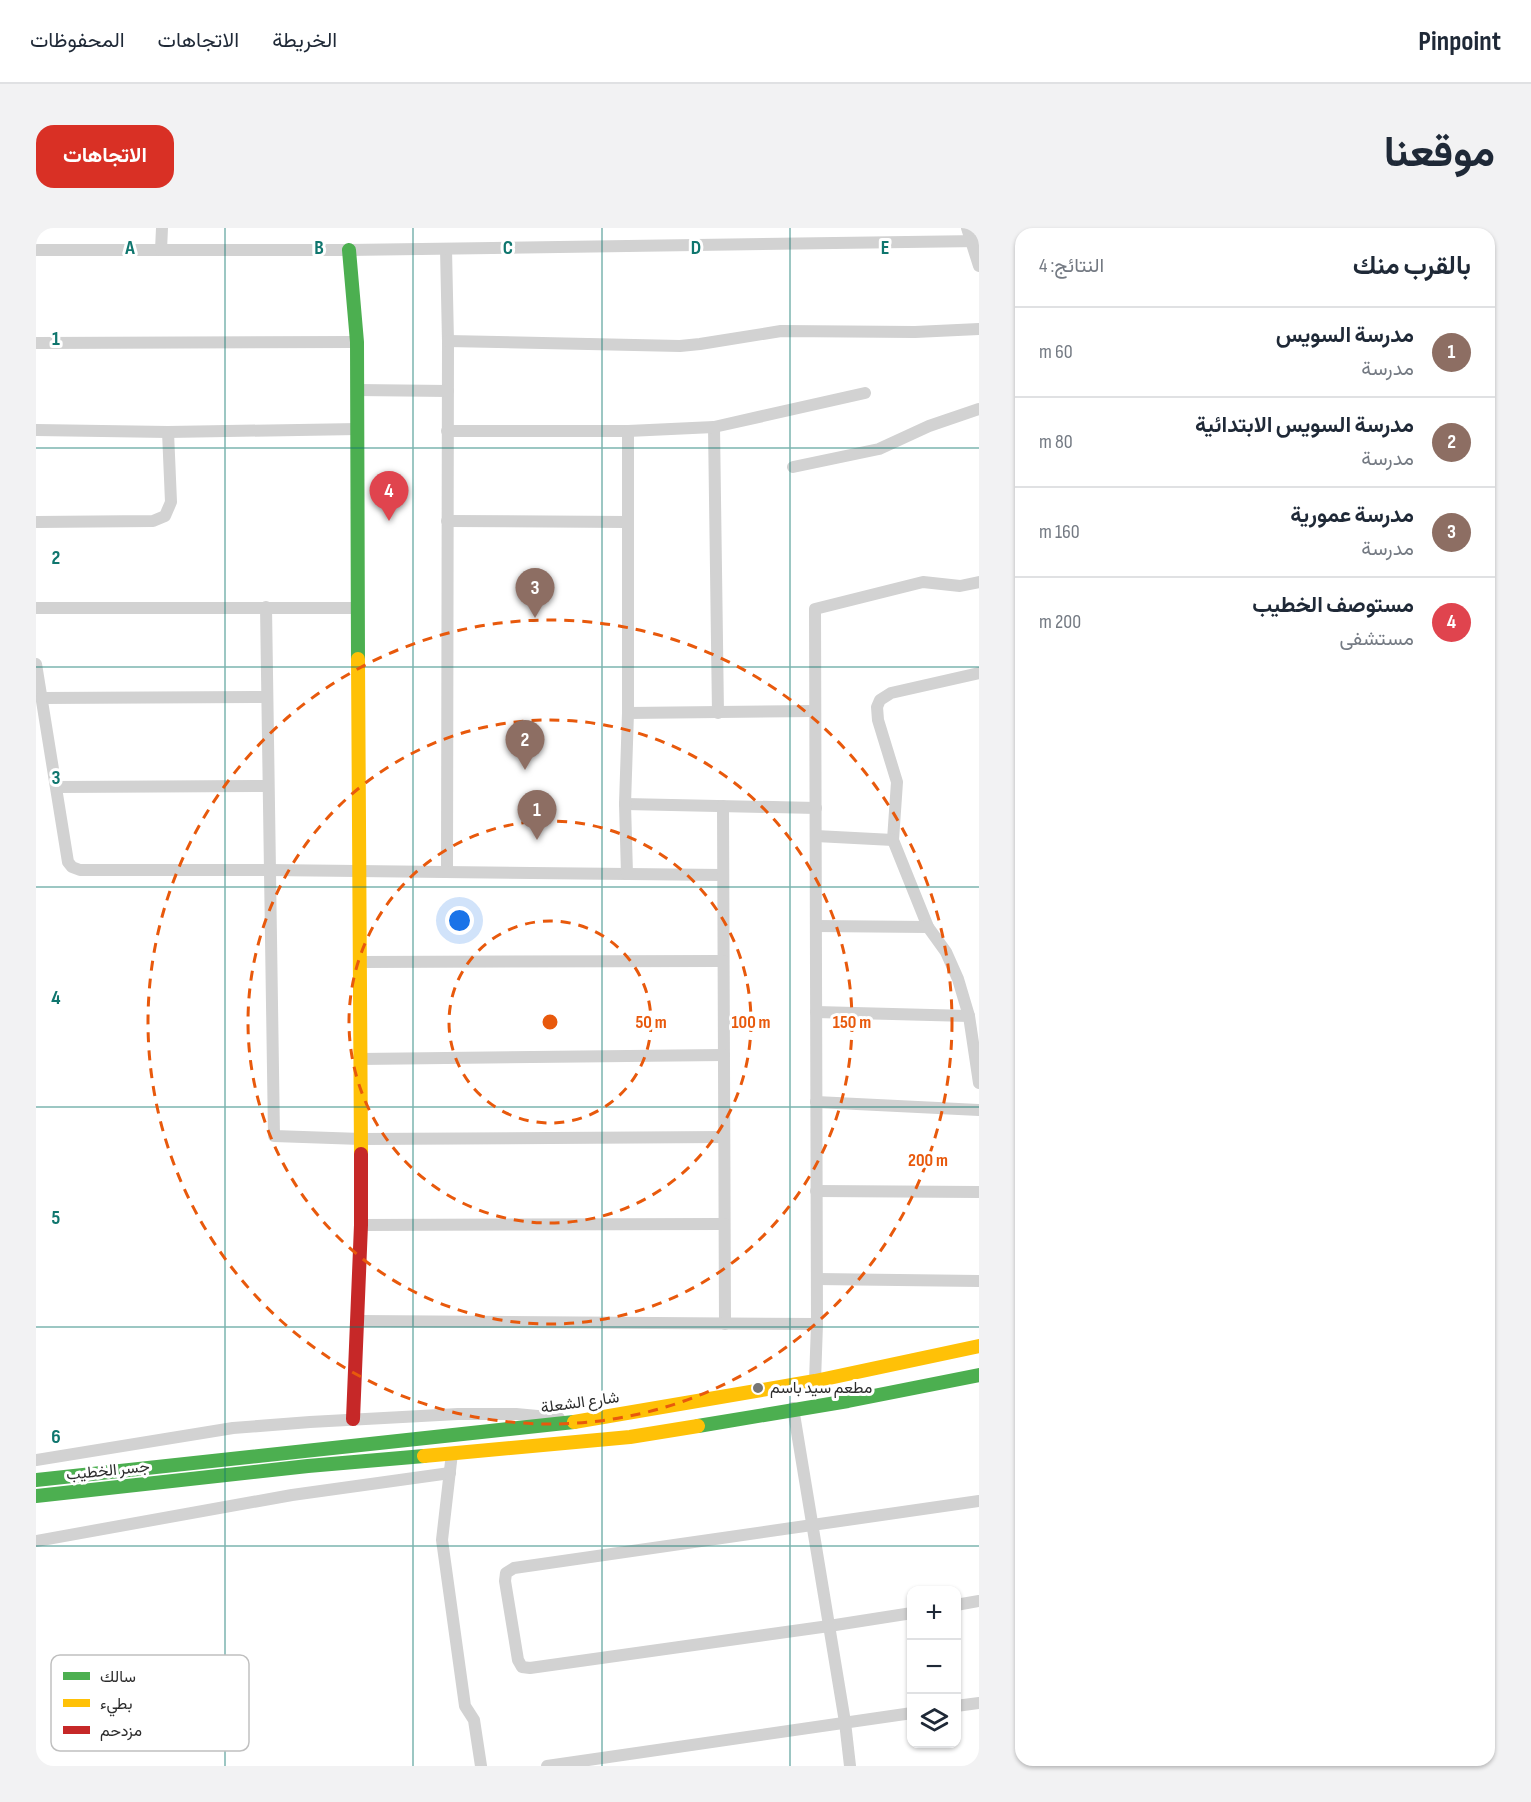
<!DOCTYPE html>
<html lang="ar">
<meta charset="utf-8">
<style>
body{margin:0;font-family:"Sofia Sans Condensed",Vazirmatn,sans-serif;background:#f2f2f3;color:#1f2937;direction:rtl}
.controls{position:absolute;right:18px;bottom:18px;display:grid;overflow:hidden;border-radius:12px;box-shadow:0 2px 4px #0004}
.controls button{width:54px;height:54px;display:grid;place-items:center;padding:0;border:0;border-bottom:2px solid #e0e1e3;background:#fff;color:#1f2937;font:30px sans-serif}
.you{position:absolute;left:424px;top:693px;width:21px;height:21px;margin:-15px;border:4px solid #fff;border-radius:50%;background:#1a73e8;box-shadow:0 0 0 9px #1a73e833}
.badge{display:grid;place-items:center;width:39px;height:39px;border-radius:50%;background:#d93025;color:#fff;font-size:20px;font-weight:700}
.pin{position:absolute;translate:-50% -50px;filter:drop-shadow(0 2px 3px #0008)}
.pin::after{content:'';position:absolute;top:32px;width:21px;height:18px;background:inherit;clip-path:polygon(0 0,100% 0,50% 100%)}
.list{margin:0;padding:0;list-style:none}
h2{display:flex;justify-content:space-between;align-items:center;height:78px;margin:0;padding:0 24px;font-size:26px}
h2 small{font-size:20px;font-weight:400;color:#747a83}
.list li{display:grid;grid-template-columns:39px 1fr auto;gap:18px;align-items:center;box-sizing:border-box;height:90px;padding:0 24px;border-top:2px solid #e0e1e3}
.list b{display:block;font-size:22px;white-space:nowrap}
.list p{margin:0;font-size:20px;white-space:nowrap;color:#747a83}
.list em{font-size:20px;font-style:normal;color:#747a83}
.icon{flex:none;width:33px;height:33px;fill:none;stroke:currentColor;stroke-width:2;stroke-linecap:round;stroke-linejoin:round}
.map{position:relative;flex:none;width:943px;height:1538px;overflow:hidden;direction:ltr;border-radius:18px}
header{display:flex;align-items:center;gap:36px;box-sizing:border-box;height:84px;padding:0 30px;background:#fff;border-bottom:2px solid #e0e1e3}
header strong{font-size:28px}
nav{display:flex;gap:33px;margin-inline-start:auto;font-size:21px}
.intro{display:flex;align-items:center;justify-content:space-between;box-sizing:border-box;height:144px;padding:0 36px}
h1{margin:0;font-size:42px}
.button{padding:15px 27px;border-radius:18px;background:#d93025;color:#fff;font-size:21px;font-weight:700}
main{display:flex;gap:36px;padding:0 36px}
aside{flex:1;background:#fff;border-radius:18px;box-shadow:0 2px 4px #0004}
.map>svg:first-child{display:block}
</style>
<header>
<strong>Pinpoint</strong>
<nav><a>الخريطة</a><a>الاتجاهات</a><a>المحفوظات</a></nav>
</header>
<div class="intro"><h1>موقعنا</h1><a class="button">الاتجاهات</a></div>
<main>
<aside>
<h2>بالقرب منك<small>النتائج: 4</small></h2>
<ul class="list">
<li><span class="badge" style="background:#8d6e63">1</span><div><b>مدرسة السويس</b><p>مدرسة</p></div><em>60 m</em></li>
<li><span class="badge" style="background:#8d6e63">2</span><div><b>مدرسة السويس الابتدائية</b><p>مدرسة</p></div><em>80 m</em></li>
<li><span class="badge" style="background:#8d6e63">3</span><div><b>مدرسة عمورية</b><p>مدرسة</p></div><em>160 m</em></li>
<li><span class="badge" style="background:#e0444e">4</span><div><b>مستوصف الخطيب</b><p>مستشفى</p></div><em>200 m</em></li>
</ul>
</aside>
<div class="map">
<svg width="943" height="1538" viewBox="0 0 943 1538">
<rect width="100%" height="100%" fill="#fff"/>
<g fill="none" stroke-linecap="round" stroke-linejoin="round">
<!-- street -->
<g stroke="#d2d2d2" stroke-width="12">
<polyline points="931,0 943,38"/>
<polyline points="410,21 412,113 411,644"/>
<polyline points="0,22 313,22 943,13"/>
<polyline points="125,22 126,0"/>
<polyline points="412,113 644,118 664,116 745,103 879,104 943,101"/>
<polyline points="0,115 321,114"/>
<polyline points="321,162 412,163"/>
<polyline points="678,199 682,485"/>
<polyline points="0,202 132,204 322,201"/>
<polyline points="411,203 592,203 678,199 829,165"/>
<polyline points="757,239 843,221 893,198 943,181"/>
<polyline points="411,293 591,294"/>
<polyline points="0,294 117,293 129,288 135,274 132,204"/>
<polyline points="230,379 238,908 325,911 688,909"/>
<polyline points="0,380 322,380"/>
<polyline points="0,436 32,634 36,639 44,642 233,642 687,647"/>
<polyline points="943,445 855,465 844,472 841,479 842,492 861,554 857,612 892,699 910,724 922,751 933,788 943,855"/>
<polyline points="6,470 230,469"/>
<polyline points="592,485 779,483"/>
<polyline points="21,559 231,558"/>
<polyline points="589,576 780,580"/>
<polyline points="687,578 689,1096"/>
<polyline points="780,608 857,612"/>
<polyline points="591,646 589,576 592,485 592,203"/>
<polyline points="780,698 892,699"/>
<polyline points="324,734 687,733"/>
<polyline points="780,784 933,788"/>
<polyline points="324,831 688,827"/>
<polyline points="780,874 943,882"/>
<polyline points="780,963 943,964"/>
<polyline points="325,997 688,996"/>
<polyline points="781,1051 943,1053"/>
<polyline points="322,1093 781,1096"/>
<polyline points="779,1153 781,1096 779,381 887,354 924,358 943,354"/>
<polyline points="757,1180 809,1494 814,1538"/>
<polyline points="416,1225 406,1312 429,1478 438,1492 445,1538"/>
<polyline points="0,1232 197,1200 274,1194 422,1186 480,1186 523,1190"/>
<polyline points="0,1313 256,1267 414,1245"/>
<polyline points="920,1377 943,1373"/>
<polyline points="876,1385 793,1398 494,1440 486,1439 482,1432 469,1353 470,1345 478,1340 943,1273"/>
<polyline points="920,1478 943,1475"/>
<polyline points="511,1538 876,1485"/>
</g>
<!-- fast -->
<g stroke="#4caf50" stroke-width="14">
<polyline points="313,22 321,114 322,431"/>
<polyline points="662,1198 812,1173 943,1147"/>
<polyline points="0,1252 538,1194"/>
<polyline points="0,1268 272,1238 388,1228"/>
</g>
<!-- slow -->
<g stroke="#ffc107" stroke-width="14">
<polyline points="322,431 325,926"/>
<polyline points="538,1194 779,1153 943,1118"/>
<polyline points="388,1228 594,1209 662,1198"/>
</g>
<!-- jam -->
<polyline stroke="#c62828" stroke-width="14" points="317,1191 325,997 325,926"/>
</g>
<!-- grid -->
<path fill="none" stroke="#0f766e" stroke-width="1.5" stroke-opacity="0.55" d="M189,0V1538M377,0V1538M566,0V1538M754,0V1538M0,220H943M0,439H943M0,659H943M0,879H943M0,1099H943M0,1318H943"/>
<!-- distance rings -->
<g fill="none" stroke="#e8590c" stroke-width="3" stroke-dasharray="10 8">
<circle cx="514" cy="794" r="101"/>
<circle cx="514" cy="794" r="201"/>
<circle cx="514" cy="794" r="302"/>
<circle cx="514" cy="794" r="402"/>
</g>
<!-- markers -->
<circle fill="#767676" stroke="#fff" stroke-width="2" cx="722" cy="1160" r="6"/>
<g text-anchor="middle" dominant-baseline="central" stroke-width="6" stroke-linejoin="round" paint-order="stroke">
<!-- poi labels -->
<g font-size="16" fill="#2d2d2d" stroke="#fff" text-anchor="start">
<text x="734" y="1160">مطعم سيد باسم</text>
</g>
<!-- street labels -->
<g font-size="16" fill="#2d2d2d" stroke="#fff">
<text transform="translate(544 1175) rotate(-8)">شارع الشعلة</text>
<text transform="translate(72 1243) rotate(-6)">جسر الخطيب</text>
</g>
</g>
<!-- legend -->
<rect x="15" y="1427" width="198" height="96" rx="9" fill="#fff" stroke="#c0c0c0" stroke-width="1.5"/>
<rect x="27" y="1444" width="27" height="8" fill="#4caf50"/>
<rect x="27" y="1471" width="27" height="8" fill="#ffc107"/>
<rect x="27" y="1498" width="27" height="8" fill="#c62828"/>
<g font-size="16" fill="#2d2d2d">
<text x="64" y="1454">سالك</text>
<text x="64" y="1481">بطيء</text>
<text x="64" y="1508">مزدحم</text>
</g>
<g font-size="20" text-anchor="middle" font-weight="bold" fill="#0f766e" stroke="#fff" stroke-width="6" stroke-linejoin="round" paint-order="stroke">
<text x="94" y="26">A</text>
<text x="283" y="26">B</text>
<text x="472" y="26">C</text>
<text x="660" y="26">D</text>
<text x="849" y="26">E</text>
<text x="20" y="117">1</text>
<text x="20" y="336">2</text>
<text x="20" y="556">3</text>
<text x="20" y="776">4</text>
<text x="20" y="996">5</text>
<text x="20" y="1215">6</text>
</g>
<circle cx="514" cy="794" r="9" fill="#e8590c" stroke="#fff" stroke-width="3"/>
<g font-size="18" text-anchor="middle" font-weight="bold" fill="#e8590c" stroke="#fff" stroke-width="6" stroke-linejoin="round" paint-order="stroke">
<text x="615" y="800">50 m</text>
<text x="715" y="800">100 m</text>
<text x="816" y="800">150 m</text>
<text x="892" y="938">200 m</text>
</g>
</svg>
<div class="controls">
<button>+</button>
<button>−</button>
<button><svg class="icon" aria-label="layers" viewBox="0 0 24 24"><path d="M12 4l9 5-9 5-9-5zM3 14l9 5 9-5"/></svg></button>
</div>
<div class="you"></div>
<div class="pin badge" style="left:501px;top:612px;background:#8d6e63">1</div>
<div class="pin badge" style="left:489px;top:542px;background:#8d6e63">2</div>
<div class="pin badge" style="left:499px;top:390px;background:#8d6e63">3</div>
<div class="pin badge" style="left:353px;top:293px;background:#e0444e">4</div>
</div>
</main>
